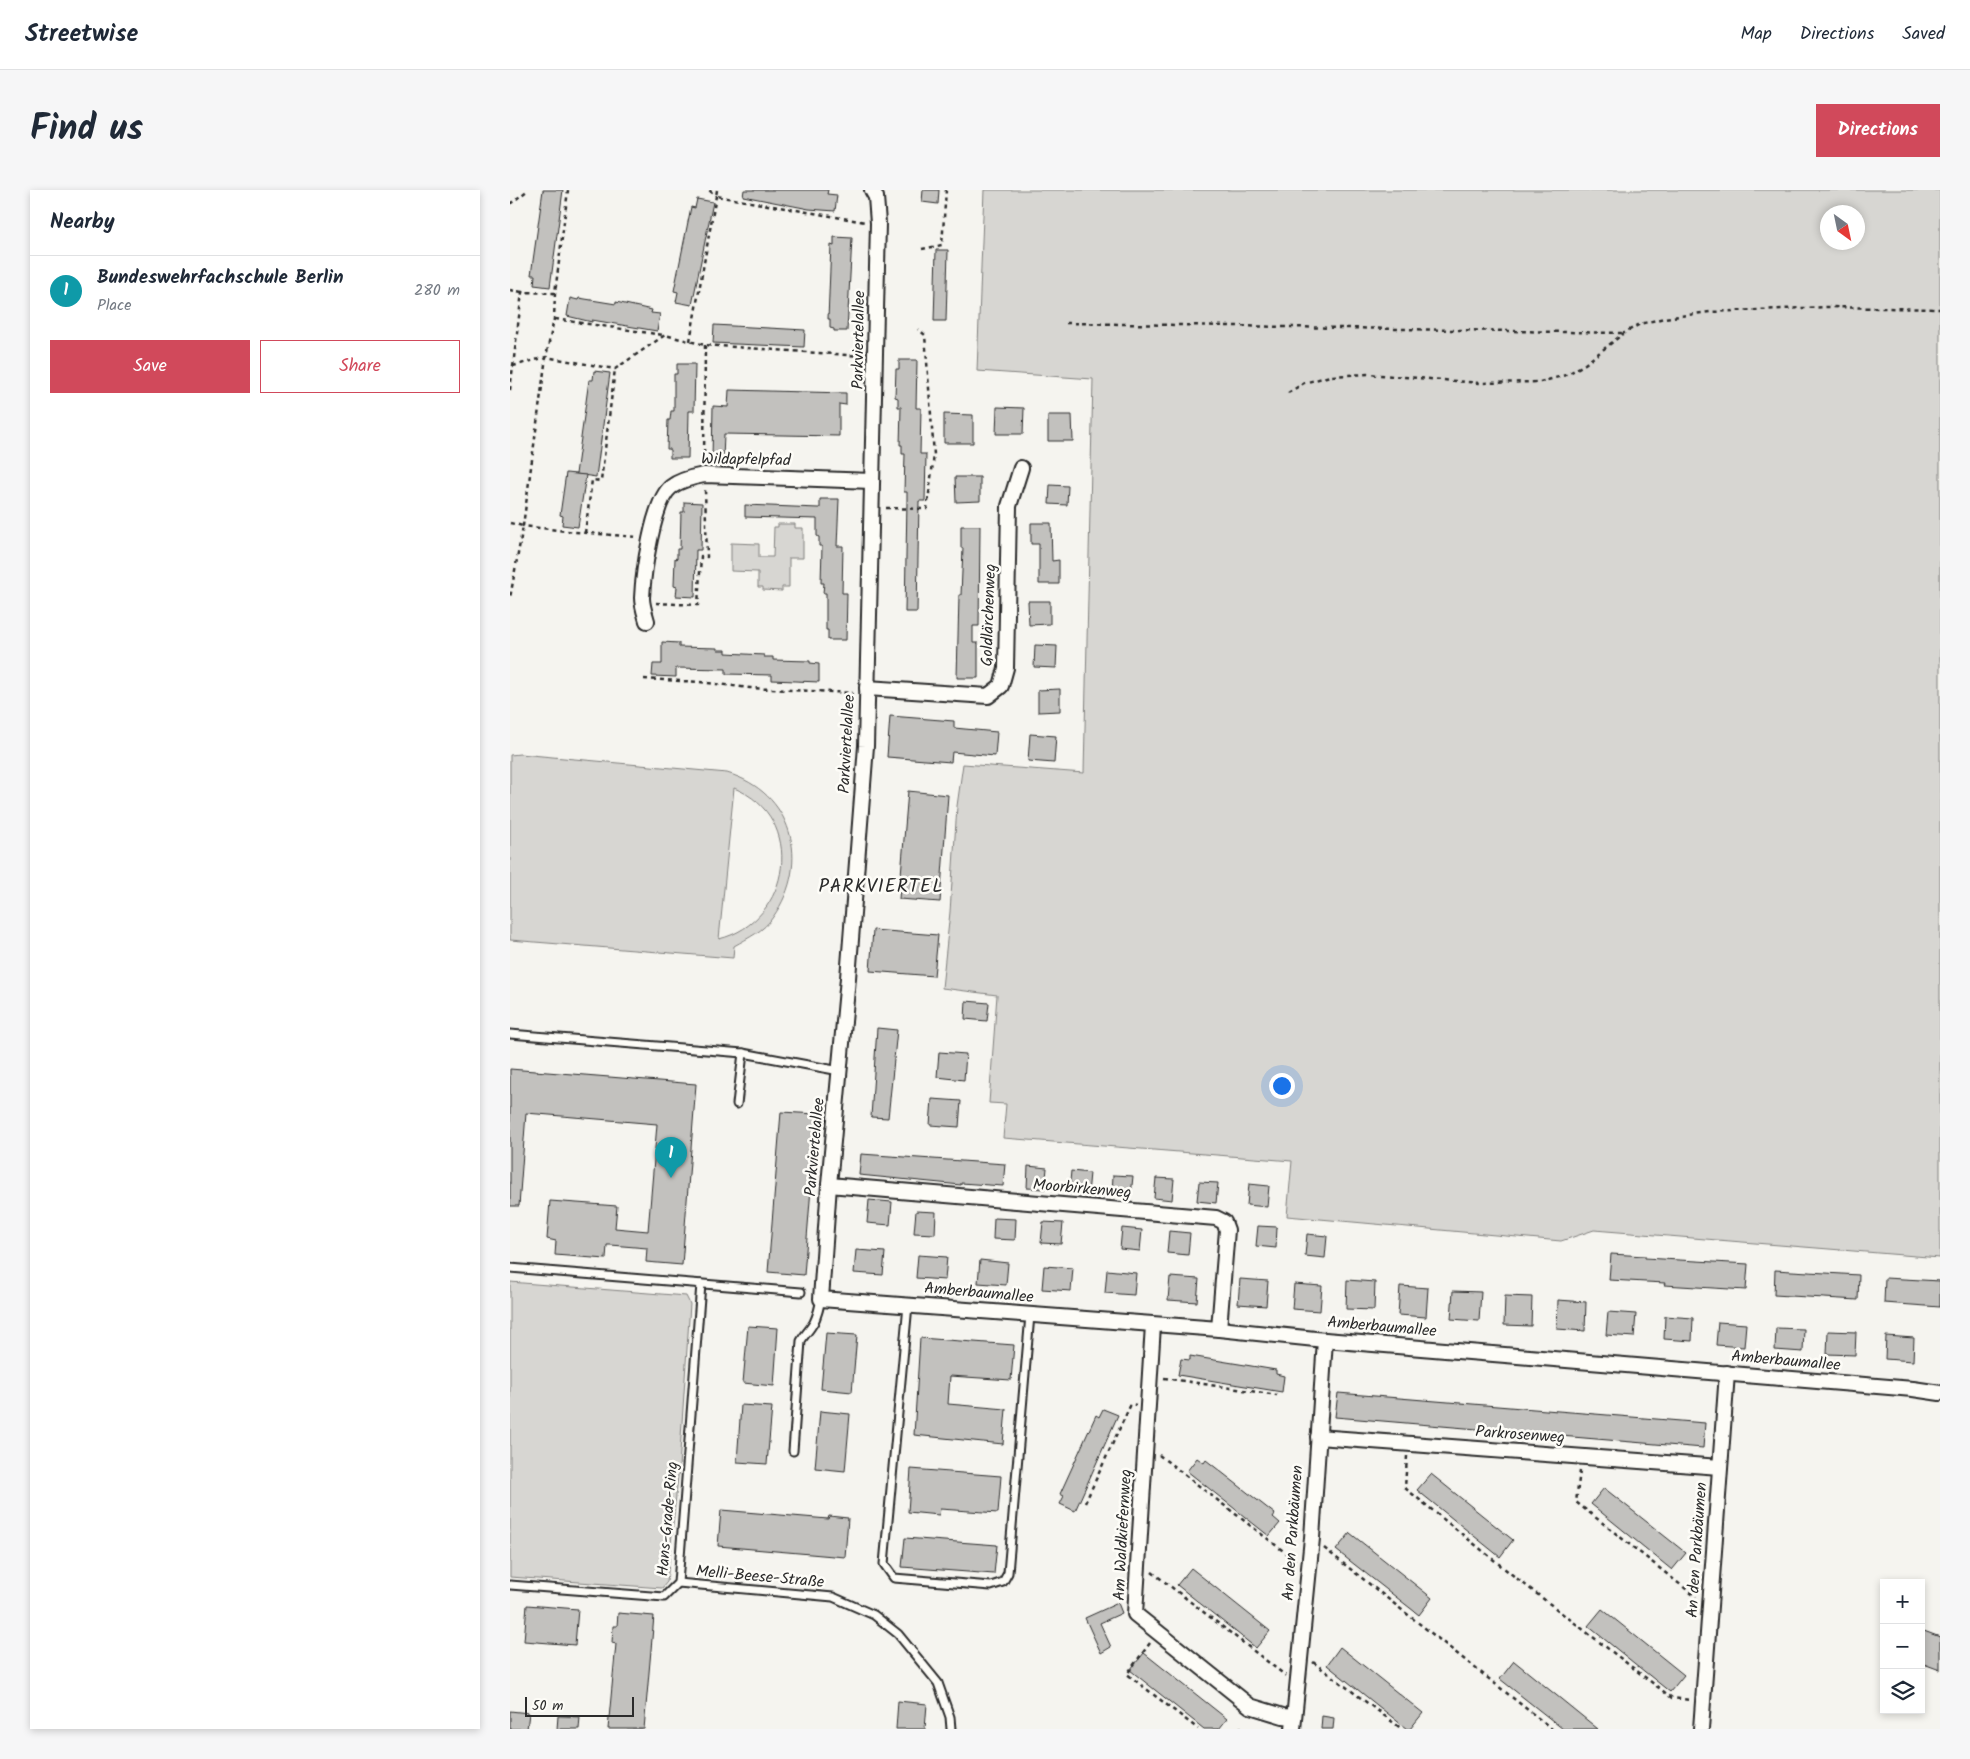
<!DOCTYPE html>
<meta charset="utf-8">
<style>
body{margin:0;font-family:Kalam,sans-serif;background:#f6f6f7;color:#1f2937}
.controls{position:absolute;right:15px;bottom:15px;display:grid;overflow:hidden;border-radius:0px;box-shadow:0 2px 8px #0003}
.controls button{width:45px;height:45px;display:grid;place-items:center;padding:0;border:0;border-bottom:1px solid #e0e1e3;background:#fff;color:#1f2937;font:25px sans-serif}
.compass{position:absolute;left:1310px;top:15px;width:45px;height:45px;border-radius:50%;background:#fff;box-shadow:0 2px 8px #0003;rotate:147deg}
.scale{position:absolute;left:15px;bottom:12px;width:109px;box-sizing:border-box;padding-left:5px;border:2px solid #2b2b2b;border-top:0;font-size:14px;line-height:18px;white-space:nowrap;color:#2b2b2b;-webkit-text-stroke:4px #fdfcf7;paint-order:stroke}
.you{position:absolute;left:771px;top:895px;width:18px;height:18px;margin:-12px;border:4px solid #fff;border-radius:50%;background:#1a73e8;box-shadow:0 0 0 8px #1a73e833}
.badge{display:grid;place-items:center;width:32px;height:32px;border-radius:50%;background:#d1495b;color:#fff;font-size:16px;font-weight:700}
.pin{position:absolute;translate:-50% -41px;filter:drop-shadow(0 1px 2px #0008)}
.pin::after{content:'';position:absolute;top:26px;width:18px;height:15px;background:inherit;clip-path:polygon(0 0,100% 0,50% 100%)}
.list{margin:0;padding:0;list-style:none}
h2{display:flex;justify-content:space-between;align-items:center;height:65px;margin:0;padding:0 20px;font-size:21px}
h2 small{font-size:16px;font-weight:400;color:#747a83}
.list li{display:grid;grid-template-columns:32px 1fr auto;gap:15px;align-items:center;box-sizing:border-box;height:70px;padding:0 20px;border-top:1px solid #e0e1e3}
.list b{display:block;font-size:19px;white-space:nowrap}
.list p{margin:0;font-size:16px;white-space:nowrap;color:#747a83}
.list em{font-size:16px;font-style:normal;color:#747a83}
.actions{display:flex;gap:10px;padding:15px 20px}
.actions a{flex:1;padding:11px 0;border:1px solid #d1495b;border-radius:0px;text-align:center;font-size:18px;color:#d1495b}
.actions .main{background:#d1495b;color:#fff}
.icon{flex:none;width:28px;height:28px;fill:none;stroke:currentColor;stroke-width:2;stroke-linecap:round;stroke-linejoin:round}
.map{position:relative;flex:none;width:1430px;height:1539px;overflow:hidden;border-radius:0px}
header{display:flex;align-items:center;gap:30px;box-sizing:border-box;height:70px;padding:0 25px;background:#fff;border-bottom:1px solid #e0e1e3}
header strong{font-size:24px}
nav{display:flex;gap:28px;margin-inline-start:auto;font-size:18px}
.intro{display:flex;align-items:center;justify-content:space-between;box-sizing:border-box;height:120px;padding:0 30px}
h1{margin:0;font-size:35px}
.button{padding:12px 22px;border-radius:0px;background:#d1495b;color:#fff;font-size:18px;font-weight:700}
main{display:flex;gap:30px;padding:0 30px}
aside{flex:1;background:#fff;border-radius:0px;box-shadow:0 2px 8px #0003}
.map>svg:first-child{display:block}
</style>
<header>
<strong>Streetwise</strong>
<nav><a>Map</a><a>Directions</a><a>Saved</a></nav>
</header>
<div class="intro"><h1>Find us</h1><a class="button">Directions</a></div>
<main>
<aside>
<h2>Nearby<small></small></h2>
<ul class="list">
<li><span class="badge" style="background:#0f9aa8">1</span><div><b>Bundeswehrfachschule Berlin</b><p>Place</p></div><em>280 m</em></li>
</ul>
<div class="actions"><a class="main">Save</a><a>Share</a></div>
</aside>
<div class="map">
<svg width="1430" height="1539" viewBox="0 0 1430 1539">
<rect width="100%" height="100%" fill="#f5f4ef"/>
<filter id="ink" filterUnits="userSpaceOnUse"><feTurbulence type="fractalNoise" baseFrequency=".02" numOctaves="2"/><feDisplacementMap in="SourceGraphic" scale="10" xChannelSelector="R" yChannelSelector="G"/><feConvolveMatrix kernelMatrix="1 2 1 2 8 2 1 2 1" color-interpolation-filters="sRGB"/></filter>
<g filter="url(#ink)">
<!-- green -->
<g fill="#d7d6d2" stroke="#81807e" fill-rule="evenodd">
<path d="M474,0H1430V1068L1084,1040L1051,1051L777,1026L782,971L493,948L496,914L479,913L487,805L432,798L440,722L447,616L453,574L574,583L583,189L467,181ZM1318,22H1348V52H1318Z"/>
<polygon points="268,334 285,334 285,338 293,338 293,368 279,368 279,397 272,397 272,401 253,400 253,397 248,397 248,382 221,381 221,353 249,354 249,367 263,367 264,337 268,337"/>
<path d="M10,564L217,583C282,602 302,672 263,727C254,741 238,748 224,756L223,768L0,750V565ZM224,598C297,627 282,731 209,749Z"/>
<polygon points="0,1092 176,1106 180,1114 169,1277 157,1392 152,1398 0,1387"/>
</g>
<!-- building -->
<g fill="#c2c1be" stroke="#2b2b2b">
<polygon points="33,0 53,0 40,97 24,95 25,85 21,85"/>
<polygon points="234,0 318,0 317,4 327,5 325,21 299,19 233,6"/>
<polygon points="413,0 429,0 428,14 412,12"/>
<polygon points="187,9 203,12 182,115 166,112 168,102 164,101 181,17 185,18"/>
<polygon points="324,47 342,48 337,141 324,141 324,139 320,138 320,129 318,129 321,55 324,56"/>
<polygon points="426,60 438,60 436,131 424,131"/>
<polygon points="60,108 68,110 69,108 106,114 106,112 142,120 141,123 150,124 147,141 82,130 82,132 57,126"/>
<polygon points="204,135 295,140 294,157 203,153"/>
<polygon points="389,170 407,170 406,218 411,218 410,264 416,264 415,311 409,311 407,422 395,422 397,311 397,302 394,302 395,264 392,264 392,255 390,255 391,217 388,217 388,208 385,207 386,179 389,179"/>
<polygon points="167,174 185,174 184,221 179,221 178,268 160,268 160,259 157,259 158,230 160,230 161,221 164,221 164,184 167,184"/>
<polygon points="84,181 100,183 86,287 66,284 79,190 83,190"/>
<polygon points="219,200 336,203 336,215 329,214 329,246 214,244 213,270 202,269 203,216 218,217"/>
<polygon points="487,217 514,218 513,244 486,244"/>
<polygon points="434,224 463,225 463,253 434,253"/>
<polygon points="538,225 562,225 563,251 538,251"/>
<polygon points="56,283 76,285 68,337 52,335 53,326 50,325"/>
<polygon points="445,287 470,287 470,311 446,312"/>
<polygon points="540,295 558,296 557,315 539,314"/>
<polygon points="310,309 329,309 327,356 333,356 332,403 337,403 336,450 318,450 318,440 316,440 316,403 313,403 314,393 311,393 312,356 309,356 309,347 307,346 307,329 235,327 235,315 308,318 310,318"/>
<polygon points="174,312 192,313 191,360 186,360 185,407 166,406 167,397 164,396 165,368 167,369 167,359 170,359 171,322 174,322"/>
<polygon points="521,333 541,333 542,371 549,370 549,394 529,394 529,354 521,354"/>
<polygon points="451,336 470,336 469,436 463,436 463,453 468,453 468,488 447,488 449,405 451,405 453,358 451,358"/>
<polygon points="518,411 540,411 540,434 519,435"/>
<polygon points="152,452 169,453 169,457 207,458 207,460 216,460 216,463 254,465 254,467 263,467 263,470 300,471 300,473 309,474 309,492 262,490 262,485 216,484 216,479 166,478 166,487 142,486 143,474 152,474"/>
<polygon points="525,455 547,456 546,478 524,477"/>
<polygon points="550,499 550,521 528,522 528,500"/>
<polygon points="380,526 444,531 444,538 487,542 485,566 442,562 441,572 377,567"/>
<polygon points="520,544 546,546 544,573 518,571"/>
<polygon points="398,601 438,605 430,712 389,709"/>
<polygon points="363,740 428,745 424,786 360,781"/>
<polygon points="456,811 479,813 477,831 455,829"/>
<polygon points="367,838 387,840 378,928 361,927"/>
<polygon points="429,862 456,864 454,890 427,887"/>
<polygon points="0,879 186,894 172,1075 136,1072 137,1058 101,1055 97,1055 96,1069 45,1065 46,1051 37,1049 40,1011 107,1016 105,1038 138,1041 147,934 16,923 9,1016 0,1016"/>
<polygon points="422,909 451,911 449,937 420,935"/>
<polygon points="271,922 307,924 294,1085 258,1082"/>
<polygon points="351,964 495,974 493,996 451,993 451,995 349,985"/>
<polygon points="518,976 537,978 535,999 517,998"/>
<polygon points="561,981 580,983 578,1004 559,1002"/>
<polygon points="603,985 623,986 621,1006 602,1005"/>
<polygon points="646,988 664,989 662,1010 644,1008"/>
<polygon points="689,992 708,993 706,1013 687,1011"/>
<polygon points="739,994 759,996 757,1017 737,1015"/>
<polygon points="359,1010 382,1012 380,1035 357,1033"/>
<polygon points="406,1021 426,1022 425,1044 404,1043"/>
<polygon points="484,1028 506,1029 505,1050 483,1049"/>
<polygon points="533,1032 553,1033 551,1054 531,1053"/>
<polygon points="748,1036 767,1037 766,1058 746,1056"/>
<polygon points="612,1038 632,1040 630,1061 610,1059"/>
<polygon points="659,1041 680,1043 678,1065 657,1063"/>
<polygon points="797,1044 817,1046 815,1068 795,1066"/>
<polygon points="346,1060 375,1062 373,1085 344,1083"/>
<polygon points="1101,1064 1135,1066 1135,1068 1238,1074 1236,1100 1154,1095 1155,1093 1099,1090"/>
<polygon points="408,1065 437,1067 435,1090 406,1088"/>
<polygon points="470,1070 498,1073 496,1095 468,1093"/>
<polygon points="534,1076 563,1078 561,1101 532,1099"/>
<polygon points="597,1080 626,1083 624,1105 595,1103"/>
<polygon points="1265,1080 1349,1085 1348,1110 1264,1105"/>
<polygon points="660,1087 689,1089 687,1112 658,1110"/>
<polygon points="1375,1088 1430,1091 1430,1117 1374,1113"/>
<polygon points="730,1089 758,1091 756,1116 728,1114"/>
<polygon points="837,1090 865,1092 864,1120 836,1119"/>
<polygon points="784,1094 812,1096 810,1121 782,1119"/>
<polygon points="890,1096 918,1098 916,1127 888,1125"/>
<polygon points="943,1101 971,1102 969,1131 941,1129"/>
<polygon points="995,1106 1022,1107 1021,1136 994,1135"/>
<polygon points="1048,1110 1076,1112 1075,1141 1047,1139"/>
<polygon points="1098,1122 1126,1124 1124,1147 1096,1145"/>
<polygon points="1155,1126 1183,1128 1182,1151 1154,1149"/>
<polygon points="1208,1132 1236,1134 1234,1157 1206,1155"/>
<polygon points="238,1136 268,1138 264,1196 233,1193"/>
<polygon points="1266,1138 1294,1139 1293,1162 1265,1160"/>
<polygon points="1318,1141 1346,1142 1345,1165 1317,1164"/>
<polygon points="316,1143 347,1145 342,1202 311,1199"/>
<polygon points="1376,1146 1404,1148 1403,1171 1375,1169"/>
<polygon points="410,1148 504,1155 501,1190 440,1186 438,1214 496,1219 493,1254 404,1245"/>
<polygon points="680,1166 766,1180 766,1184 774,1186 772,1202 668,1185 671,1169 680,1170"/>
<polygon points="828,1203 1195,1233 1193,1258 825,1227"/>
<polygon points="231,1215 262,1217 257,1274 227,1272"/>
<polygon points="593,1219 608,1225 565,1321 550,1314 554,1306 550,1304 586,1225 589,1227"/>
<polygon points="310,1221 340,1224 335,1281 305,1278"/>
<polygon points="687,1268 694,1273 696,1270 765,1324 763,1327 770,1333 759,1346 677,1281"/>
<polygon points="401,1279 491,1286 488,1323 430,1319 429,1325 398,1322"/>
<polygon points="921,1284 1003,1350 990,1367 907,1300"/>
<polygon points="1094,1298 1176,1363 1162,1380 1081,1314"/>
<polygon points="211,1320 318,1329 319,1326 338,1328 335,1367 208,1356"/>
<polygon points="840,1343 922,1408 909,1425 826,1360"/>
<polygon points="395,1348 487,1355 484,1384 392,1377"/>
<polygon points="681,1378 760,1441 746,1458 667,1395"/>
<polygon points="608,1413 612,1423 590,1433 601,1457 591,1463 575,1428"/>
<polygon points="17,1415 68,1419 65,1455 14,1451"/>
<polygon points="1092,1419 1174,1485 1160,1502 1078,1436"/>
<polygon points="108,1423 144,1426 134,1539 98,1539 106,1454 102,1453 103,1436 107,1436"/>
<polygon points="1414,1441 1430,1447 1430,1480 1411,1473 1411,1448"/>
<polygon points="830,1457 913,1523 900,1539 897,1539 817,1475"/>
<polygon points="634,1463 717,1529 709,1539 694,1539 620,1480"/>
<polygon points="1004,1471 1088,1539 1053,1539 990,1489"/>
<polygon points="388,1511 417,1514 415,1539 386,1539"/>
<polygon points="0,1521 19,1523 17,1539 0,1539"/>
<polygon points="48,1526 70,1527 69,1539 47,1539"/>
<polygon points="812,1526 824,1528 823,1539 811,1539"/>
</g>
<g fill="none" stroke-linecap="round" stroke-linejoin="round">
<defs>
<g id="lane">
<polyline points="0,844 233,863 330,881"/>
<polyline points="227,914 233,863"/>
<polyline points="0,1078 291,1102"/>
<polyline points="398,1115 374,1374 384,1388 481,1396 493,1392 498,1383 520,1125"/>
<path d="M283,1261L291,1151C294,1145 297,1143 301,1137C307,1130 309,1118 311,1109"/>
<polyline points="168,1393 323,1407 364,1425 388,1444 428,1493 440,1527 441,1539"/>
<polyline points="0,1395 154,1407 168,1393 191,1094"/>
</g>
<g id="street">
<polyline points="362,0 366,7 368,33 356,556 338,788 319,995 311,1109 709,1139 815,1150 1403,1199 1430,1203"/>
<path d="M137,431C135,424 132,415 132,408C133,384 143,311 161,297C170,290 183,287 194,285L362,291"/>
<polyline points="357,498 478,506 491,496 496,478 499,316 511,278"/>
<polyline points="319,995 706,1028 714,1032 717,1040 709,1139"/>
<polyline points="643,1135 625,1424 740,1516 773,1526 784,1527"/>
<polyline points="808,1247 1210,1277"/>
<polyline points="783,1539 802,1348 815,1150"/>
<polyline points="1191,1539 1217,1183"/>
</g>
</defs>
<!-- lane casing -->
<use href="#lane" stroke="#2b2b2b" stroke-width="11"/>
<!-- street casing -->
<use href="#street" stroke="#2b2b2b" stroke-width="18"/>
<!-- path -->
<g stroke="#2b2b2b" stroke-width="2.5" stroke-dasharray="4 4" stroke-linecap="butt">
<polyline points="207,0 206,6 355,32"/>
<polyline points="0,14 18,0"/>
<polyline points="412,59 432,55 436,0"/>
<polyline points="0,100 12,102"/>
<polyline points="45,103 44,129 36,167 13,336 65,342 127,347"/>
<polyline points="45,129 153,145"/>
<polyline points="556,133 1112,143"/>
<polyline points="180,151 206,6 199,0"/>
<polyline points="349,166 350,150"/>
<polyline points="3,176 12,102 45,103 58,0"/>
<polyline points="0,200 3,176 36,167 105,179 155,145 195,155 352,166"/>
<polyline points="778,203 794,193 820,186 858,184 970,193 1030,192 1056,185 1075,174 1114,143 1130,134 1154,128 1200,122 1318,117 1430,119"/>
<polyline points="194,271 195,155"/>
<polyline points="376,318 417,319 424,265 415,145 408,139"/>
<polyline points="0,333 13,336 0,408"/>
<polyline points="75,343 82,290 91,291 105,179"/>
<polyline points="146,413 188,415 191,366 197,367 195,299"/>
<polyline points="134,489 190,492 240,498 343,503"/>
<polyline points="654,1188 767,1205"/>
<polyline points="649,1265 785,1370"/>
<polyline points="897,1266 895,1298 1005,1387 1162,1508 1180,1510"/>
<polyline points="1070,1281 1066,1312 1186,1407"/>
<polyline points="575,1313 621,1214 626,1215"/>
<polyline points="814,1358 1042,1539"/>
<polyline points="642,1382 776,1486"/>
<polyline points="640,1453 617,1484 688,1539"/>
<polyline points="803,1472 892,1539"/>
<polyline points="728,1539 733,1537"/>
</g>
<!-- lane -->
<use href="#lane" stroke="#fdfcf7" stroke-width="7"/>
<!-- street -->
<use href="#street" stroke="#fdfcf7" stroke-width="14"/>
</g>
</g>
<g text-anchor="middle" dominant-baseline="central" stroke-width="5" stroke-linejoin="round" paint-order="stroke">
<!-- street labels -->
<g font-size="16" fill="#2b2b2b" stroke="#fdfcf7">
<text transform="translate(349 150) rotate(-89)">Parkviertelallee</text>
<text transform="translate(236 270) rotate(1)">Wildapfelpfad</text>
<text transform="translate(479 425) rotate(-88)">Goldlärchenweg</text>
<text transform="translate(337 554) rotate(-87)">Parkviertelallee</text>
<text transform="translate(305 957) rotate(-85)">Parkviertelallee</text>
<text transform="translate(572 999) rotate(5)">Moorbirkenweg</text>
<text transform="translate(469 1103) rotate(5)">Amberbaumallee</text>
<text transform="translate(872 1137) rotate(5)">Amberbaumallee</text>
<text transform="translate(1276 1171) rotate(5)">Amberbaumallee</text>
<text transform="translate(1010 1245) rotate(4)">Parkrosenweg</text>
<text transform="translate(158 1329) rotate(-85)">Hans-Grade-Ring</text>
<text transform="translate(783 1343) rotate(-86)">An den Parkbäumen</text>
<text transform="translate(613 1345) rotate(-87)">Am Waldkiefernweg</text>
<text transform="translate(1187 1360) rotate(-86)">An den Parkbäumen</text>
<text transform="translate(250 1387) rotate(5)">Melli-Beese-Straße</text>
</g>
<!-- quarter labels -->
<g font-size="19" letter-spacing="1" fill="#2b2b2b" stroke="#fdfcf7">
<text x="371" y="697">PARKVIERTEL</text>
</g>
</g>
</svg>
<div class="controls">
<button>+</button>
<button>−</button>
<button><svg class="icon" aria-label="layers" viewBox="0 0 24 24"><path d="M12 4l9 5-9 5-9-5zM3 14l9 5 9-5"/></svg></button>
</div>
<svg class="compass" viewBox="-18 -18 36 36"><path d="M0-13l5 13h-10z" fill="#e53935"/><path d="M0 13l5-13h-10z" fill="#747a83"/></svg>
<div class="scale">50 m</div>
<div class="you"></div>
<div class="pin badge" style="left:161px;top:988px;background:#0f9aa8">1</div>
</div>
</main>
